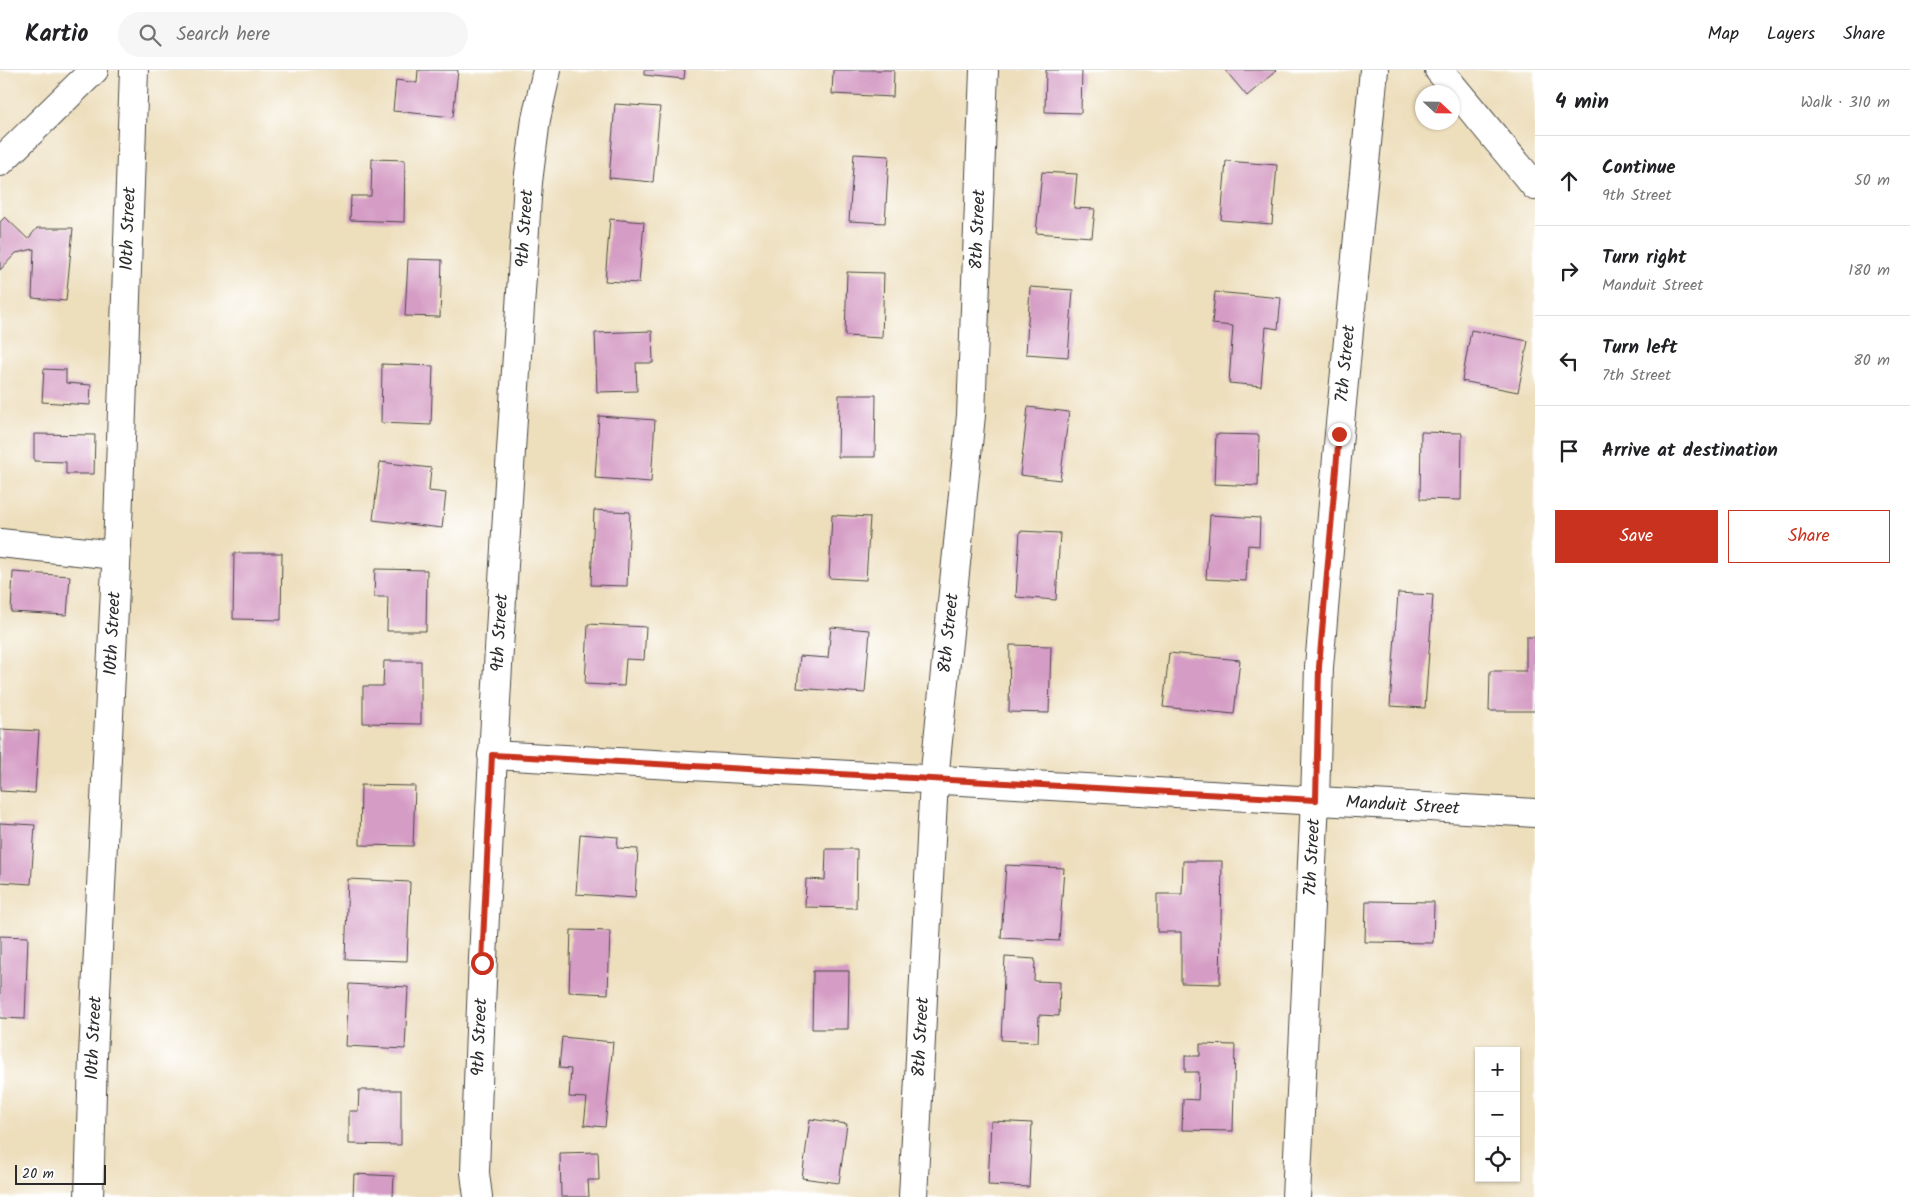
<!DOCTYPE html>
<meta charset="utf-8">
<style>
body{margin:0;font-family:Kalam,sans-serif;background:#f6f6f6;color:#202124}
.controls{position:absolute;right:15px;bottom:15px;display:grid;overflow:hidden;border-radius:0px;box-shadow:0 1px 4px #0004}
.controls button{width:45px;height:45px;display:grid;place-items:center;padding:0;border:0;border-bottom:1px solid #e0e0e0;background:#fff;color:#202124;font:25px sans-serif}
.compass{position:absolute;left:1415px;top:15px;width:45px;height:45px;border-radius:50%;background:#fff;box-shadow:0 1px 4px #0004;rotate:112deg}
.scale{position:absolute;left:15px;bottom:12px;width:91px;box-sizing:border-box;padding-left:5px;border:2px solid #2b2b2b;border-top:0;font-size:14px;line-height:18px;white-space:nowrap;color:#2b2b2b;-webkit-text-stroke:4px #fff;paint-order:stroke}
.stop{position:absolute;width:15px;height:15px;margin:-11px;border:4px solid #c8321e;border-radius:50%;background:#fff}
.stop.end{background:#c8321e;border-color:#fff;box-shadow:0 1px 5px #0008}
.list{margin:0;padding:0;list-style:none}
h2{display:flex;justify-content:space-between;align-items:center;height:65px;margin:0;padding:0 20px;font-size:21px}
h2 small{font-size:16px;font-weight:400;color:#757577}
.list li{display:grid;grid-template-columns:32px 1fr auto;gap:15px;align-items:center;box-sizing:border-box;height:90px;padding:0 20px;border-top:1px solid #e0e0e0}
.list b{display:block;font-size:19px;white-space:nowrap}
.list p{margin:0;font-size:16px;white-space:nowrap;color:#757577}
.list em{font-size:16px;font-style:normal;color:#757577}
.actions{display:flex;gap:10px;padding:15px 20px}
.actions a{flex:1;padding:11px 0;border:1px solid #c8321e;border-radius:0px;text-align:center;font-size:18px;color:#c8321e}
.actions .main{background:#c8321e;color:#fff}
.icon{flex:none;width:28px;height:28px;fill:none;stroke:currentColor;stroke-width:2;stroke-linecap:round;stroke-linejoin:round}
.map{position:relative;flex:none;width:1535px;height:1127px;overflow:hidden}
header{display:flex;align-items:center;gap:30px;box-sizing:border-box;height:70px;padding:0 25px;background:#fff;border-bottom:1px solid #e0e0e0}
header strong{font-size:24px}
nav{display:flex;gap:28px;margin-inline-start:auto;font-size:18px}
.search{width:350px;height:45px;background:#f6f6f6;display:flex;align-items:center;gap:12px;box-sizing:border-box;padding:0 18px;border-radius:28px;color:#757577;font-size:19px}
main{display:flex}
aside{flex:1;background:#fff}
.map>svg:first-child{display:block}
</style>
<header>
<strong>Kartio</strong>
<div class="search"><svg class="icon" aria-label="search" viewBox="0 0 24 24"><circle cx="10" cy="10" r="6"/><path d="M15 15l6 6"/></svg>Search here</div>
<nav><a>Map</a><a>Layers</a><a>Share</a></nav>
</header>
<main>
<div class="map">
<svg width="1535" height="1127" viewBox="0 0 1535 1127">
<rect width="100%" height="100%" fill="#fff"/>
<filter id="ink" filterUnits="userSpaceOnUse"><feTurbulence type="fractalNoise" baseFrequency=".02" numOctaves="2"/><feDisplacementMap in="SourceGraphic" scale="10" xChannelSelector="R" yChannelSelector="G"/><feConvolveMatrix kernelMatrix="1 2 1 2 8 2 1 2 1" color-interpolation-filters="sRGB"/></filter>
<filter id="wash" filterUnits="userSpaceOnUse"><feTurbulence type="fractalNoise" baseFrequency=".0096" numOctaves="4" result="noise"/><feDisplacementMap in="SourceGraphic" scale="20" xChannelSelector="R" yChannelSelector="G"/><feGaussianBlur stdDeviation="1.12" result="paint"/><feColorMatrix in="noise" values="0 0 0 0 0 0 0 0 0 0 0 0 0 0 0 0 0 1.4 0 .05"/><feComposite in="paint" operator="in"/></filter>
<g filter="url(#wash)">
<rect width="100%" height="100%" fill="#eddebc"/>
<g id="blocks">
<!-- building -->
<g fill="#d59dc5">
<polygon points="418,0 458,0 453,47 393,41 396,10 417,13"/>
<polygon points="644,0 685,0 684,9 644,5"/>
<polygon points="833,0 894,0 893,27 832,24"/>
<polygon points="1046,0 1082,0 1081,43 1045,42"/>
<polygon points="1225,0 1277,0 1247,26"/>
<polygon points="615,34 660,37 653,112 609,108"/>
<polygon points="854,84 889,86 885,153 849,151"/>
<polygon points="372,89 405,90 404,152 350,150 351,126 371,126"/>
<polygon points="1226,91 1277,95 1272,154 1221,150"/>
<polygon points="1042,102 1077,104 1074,138 1095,139 1092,167 1036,163"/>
<polygon points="5,147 28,169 37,158 73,158 66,231 32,228 34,179 16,183 0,200 0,152"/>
<polygon points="610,149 644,152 639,213 605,211"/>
<polygon points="408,189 442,190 440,247 405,246"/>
<polygon points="847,202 884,203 882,268 845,266"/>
<polygon points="1030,217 1073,220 1068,287 1026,284"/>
<polygon points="1215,222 1281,228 1278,259 1266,257 1261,316 1229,313 1233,256 1212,254"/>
<polygon points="1471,260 1528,271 1518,322 1462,311"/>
<polygon points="652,261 653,293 636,293 637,321 597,322 595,263"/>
<polygon points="382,294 433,296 431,355 381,353"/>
<polygon points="44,299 66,300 66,313 91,315 90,335 42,332"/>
<polygon points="839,325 876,325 875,387 838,387"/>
<polygon points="1028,337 1069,342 1060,410 1020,405"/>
<polygon points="599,346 655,350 651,412 595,408"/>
<polygon points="1421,362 1462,363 1461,430 1420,429"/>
<polygon points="34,364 95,365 94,404 66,404 66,392 34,391"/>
<polygon points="1216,364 1259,365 1258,416 1214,414"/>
<polygon points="380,392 431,398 429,421 446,423 442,458 373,450"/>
<polygon points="594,440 630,442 627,516 591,515"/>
<polygon points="832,445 870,447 866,510 829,508"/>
<polygon points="1210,445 1260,448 1259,476 1248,475 1246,511 1206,509"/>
<polygon points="1020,461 1060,463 1056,530 1016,527"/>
<polygon points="234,483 282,483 281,550 233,549"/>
<polygon points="375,499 427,500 426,561 387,561 388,527 374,527"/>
<polygon points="13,502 70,506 67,545 11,542"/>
<polygon points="1398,523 1433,525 1425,638 1390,636"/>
<polygon points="588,554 646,557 644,590 626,589 624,616 585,614"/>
<polygon points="831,557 870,560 865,623 797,618 800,586 828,588"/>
<polygon points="1526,567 1535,567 1535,641 1489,641 1490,601 1526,601"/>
<polygon points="1010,575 1051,576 1049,643 1009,642"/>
<polygon points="1169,583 1240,590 1234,644 1163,637"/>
<polygon points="384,591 421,591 421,654 363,653 363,616 383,616"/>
<polygon points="1,659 39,661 35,723 0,721"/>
<polygon points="361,715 415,716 413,776 360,775"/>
<polygon points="0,753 35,755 31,814 0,812"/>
<polygon points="580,764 618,767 617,778 638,779 635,828 576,824"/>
<polygon points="826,779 857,779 856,838 805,837 806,809 825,810"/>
<polygon points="1183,791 1222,791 1220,914 1181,913 1181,862 1157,862 1157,824 1182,824"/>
<polygon points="1006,795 1064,798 1059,871 1001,868"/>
<polygon points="348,809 410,812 407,891 345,889"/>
<polygon points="1366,831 1434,832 1433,873 1365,872"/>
<polygon points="571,860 610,861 608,924 569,922"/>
<polygon points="0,866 28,867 25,949 0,948"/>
<polygon points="1005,887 1035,889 1034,911 1060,912 1059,946 1039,945 1038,972 1001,970"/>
<polygon points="813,901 849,901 848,959 812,959"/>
<polygon points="349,914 408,917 405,979 346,976"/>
<polygon points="562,967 613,972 605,1057 584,1055 587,1028 569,1027 571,999 559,998"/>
<polygon points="1200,974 1235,975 1233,1061 1182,1060 1183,1029 1198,1030 1199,1002 1185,1002 1185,986 1200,986"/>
<polygon points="359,1020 401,1020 401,1075 349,1074 349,1041 358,1041"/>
<polygon points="810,1049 847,1054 839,1113 802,1108"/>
<polygon points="991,1051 1032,1053 1029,1117 988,1115"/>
<polygon points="598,1082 599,1110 588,1110 589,1127 561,1127 560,1083"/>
<polygon points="354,1104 394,1106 393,1127 353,1127"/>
</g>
</g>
</g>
<g filter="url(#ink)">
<use href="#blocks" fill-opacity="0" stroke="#484641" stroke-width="1"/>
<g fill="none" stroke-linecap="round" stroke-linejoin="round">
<defs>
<g id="minor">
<polyline points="1439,0 1535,116"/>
<polyline points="0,92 94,0"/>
<polyline points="0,473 116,485"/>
<path id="s1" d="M492,685L1535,743"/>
<path id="s2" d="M89,1127L93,987L118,454L134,0"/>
<path id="s3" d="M478,1127L475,1103C485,772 507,442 528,112L536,49L547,0"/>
<path id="s4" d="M913,1127L934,710L971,345L984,0"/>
<path id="s5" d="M1296,1127L1315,730L1319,597L1339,364L1374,0"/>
</g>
</defs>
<!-- minor casing -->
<use href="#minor" stroke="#484641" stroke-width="30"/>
<!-- minor -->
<use href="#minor" stroke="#fff" stroke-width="28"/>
</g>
</g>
<g fill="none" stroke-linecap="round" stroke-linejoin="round" filter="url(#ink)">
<!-- route -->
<polyline stroke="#c8321e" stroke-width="6" points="482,893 492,685 1316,730 1319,597 1339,364"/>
</g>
<g text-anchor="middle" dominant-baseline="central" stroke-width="4.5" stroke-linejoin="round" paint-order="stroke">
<!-- street labels -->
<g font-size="18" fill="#2b2b2b" stroke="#fff">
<text stroke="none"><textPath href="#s3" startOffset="970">9th Street</textPath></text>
<text stroke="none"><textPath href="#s2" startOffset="969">10th Street</textPath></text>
<text stroke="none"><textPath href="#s4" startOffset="970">8th Street</textPath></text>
<text stroke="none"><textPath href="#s5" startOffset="835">7th Street</textPath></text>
<text stroke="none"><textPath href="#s3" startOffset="565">9th Street</textPath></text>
<text stroke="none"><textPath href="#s4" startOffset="565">8th Street</textPath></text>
<text stroke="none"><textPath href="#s2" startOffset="564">10th Street</textPath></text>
<text stroke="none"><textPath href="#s1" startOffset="912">Manduit Street</textPath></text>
<text stroke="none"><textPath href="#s5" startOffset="340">7th Street</textPath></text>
<text stroke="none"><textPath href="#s3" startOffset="160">9th Street</textPath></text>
<text stroke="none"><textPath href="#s4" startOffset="160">8th Street</textPath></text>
<text stroke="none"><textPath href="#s2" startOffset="159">10th Street</textPath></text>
</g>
</g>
</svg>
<div class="controls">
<button>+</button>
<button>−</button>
<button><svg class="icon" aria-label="locate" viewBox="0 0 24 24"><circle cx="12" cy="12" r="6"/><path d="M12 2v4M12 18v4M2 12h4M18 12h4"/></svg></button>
</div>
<svg class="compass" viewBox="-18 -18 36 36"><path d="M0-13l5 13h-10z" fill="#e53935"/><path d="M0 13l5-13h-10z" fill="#757577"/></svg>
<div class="scale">20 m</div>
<div class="stop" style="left:482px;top:893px"></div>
<div class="stop end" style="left:1339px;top:364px"></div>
</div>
<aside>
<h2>4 min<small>Walk · 310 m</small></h2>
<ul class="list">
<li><svg class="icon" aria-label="ahead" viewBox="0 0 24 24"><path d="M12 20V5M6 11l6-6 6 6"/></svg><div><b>Continue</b><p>9th Street</p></div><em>50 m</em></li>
<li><svg class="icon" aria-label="right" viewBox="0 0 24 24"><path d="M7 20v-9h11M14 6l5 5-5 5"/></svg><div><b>Turn right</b><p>Manduit Street</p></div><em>180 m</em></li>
<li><svg class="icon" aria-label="left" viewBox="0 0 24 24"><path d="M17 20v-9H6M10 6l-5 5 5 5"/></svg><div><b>Turn left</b><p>7th Street</p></div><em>80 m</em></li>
<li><svg class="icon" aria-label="arrive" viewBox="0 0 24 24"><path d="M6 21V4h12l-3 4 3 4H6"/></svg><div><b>Arrive at destination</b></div></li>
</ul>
<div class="actions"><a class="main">Save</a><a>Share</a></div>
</aside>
</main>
